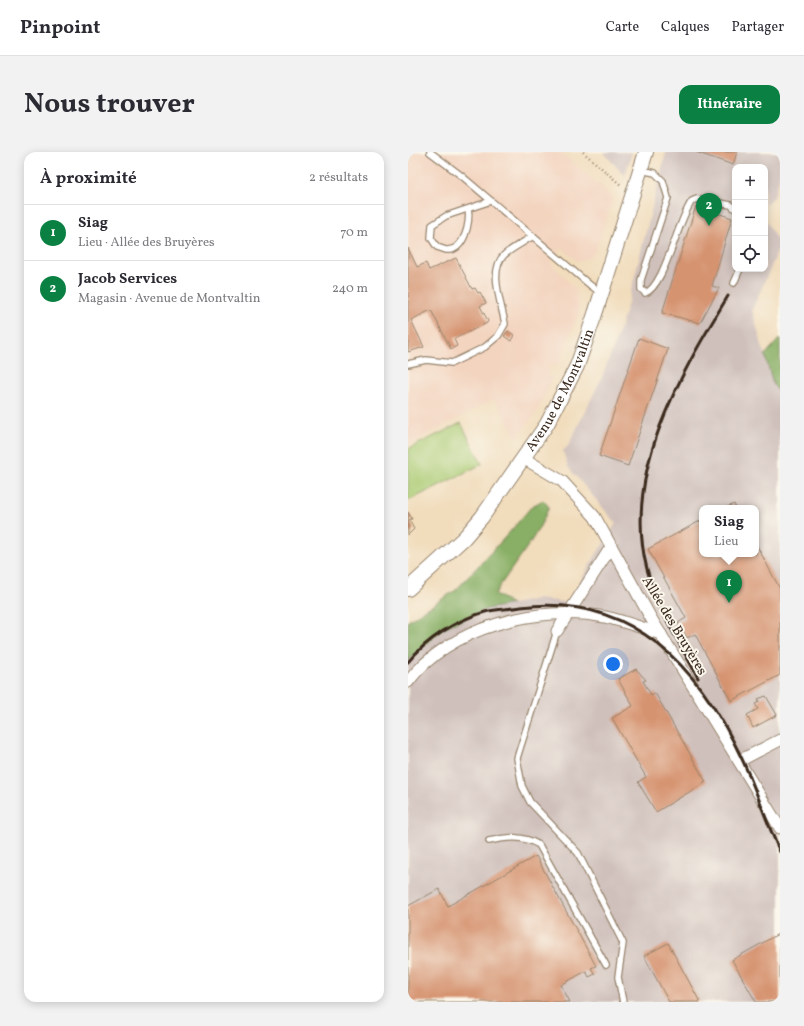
<!DOCTYPE html>
<html lang="fr">
<meta charset="utf-8">
<style>
body{margin:0;font-family:Vollkorn,serif;background:#f2f2f3;color:#2b2b33}
.controls{position:absolute;right:12px;top:12px;display:grid;overflow:hidden;border-radius:8px;box-shadow:0 2px 10px #0003}
.controls button{width:36px;height:36px;display:grid;place-items:center;padding:0;border:0;border-bottom:1px solid #e1e1e2;background:#fff;color:#2b2b33;font:20px sans-serif}
.you{position:absolute;left:205px;top:512px;width:14px;height:14px;margin:-10px;border:3px solid #fff;border-radius:50%;background:#1a73e8;box-shadow:0 0 0 6px #1a73e833}
.badge{display:grid;place-items:center;width:26px;height:26px;border-radius:50%;background:#0b8043;color:#fff;font-size:13px;font-weight:700}
.pin{position:absolute;translate:-50% -33px;filter:drop-shadow(0 1px 2px #0008)}
.pin::after{content:'';position:absolute;top:21px;width:14px;height:12px;background:inherit;clip-path:polygon(0 0,100% 0,50% 100%)}
.popup{position:absolute;left:291px;top:353px;width:60px;height:52px;box-sizing:border-box;display:grid;place-content:center;border-radius:8px;background:#fff;filter:drop-shadow(0 1px 3px #0005);font-size:13px;white-space:nowrap;color:#7c7c81}
.popup b{font-size:15px;color:#2b2b33}
.popup::after{content:'';position:absolute;left:50%;top:100%;margin-left:-8px;border:8px solid transparent;border-top-color:#fff}
.list{margin:0;padding:0;list-style:none}
h2{display:flex;justify-content:space-between;align-items:center;height:52px;margin:0;padding:0 16px;font-size:17px}
h2 small{font-size:13px;font-weight:400;color:#7c7c81}
.list li{display:grid;grid-template-columns:26px 1fr auto;gap:12px;align-items:center;box-sizing:border-box;height:56px;padding:0 16px;border-top:1px solid #e1e1e2}
.list b{display:block;font-size:15px;white-space:nowrap}
.list p{margin:0;font-size:13px;white-space:nowrap;color:#7c7c81}
.list em{font-size:13px;font-style:normal;color:#7c7c81}
.icon{flex:none;width:22px;height:22px;fill:none;stroke:currentColor;stroke-width:2;stroke-linecap:round;stroke-linejoin:round}
.map{position:relative;flex:none;width:372px;height:850px;overflow:hidden;border-radius:12px}
header{display:flex;align-items:center;gap:24px;box-sizing:border-box;height:56px;padding:0 20px;background:#fff;border-bottom:1px solid #e1e1e2}
header strong{font-size:19px}
nav{display:flex;gap:22px;margin-inline-start:auto;font-size:14px}
.intro{display:flex;align-items:center;justify-content:space-between;box-sizing:border-box;height:96px;padding:0 24px}
h1{margin:0;font-size:28px}
.button{padding:10px 18px;border-radius:12px;background:#0b8043;color:#fff;font-size:14px;font-weight:700}
main{display:flex;gap:24px;padding:0 24px}
aside{flex:1;background:#fff;border-radius:12px;box-shadow:0 2px 10px #0003}
.map>svg:first-child{display:block}
</style>
<header>
<strong>Pinpoint</strong>
<nav><a>Carte</a><a>Calques</a><a>Partager</a></nav>
</header>
<div class="intro"><h1>Nous trouver</h1><a class="button">Itinéraire</a></div>
<main>
<aside>
<h2>À proximité<small>2 résultats</small></h2>
<ul class="list">
<li><span class="badge">1</span><div><b>Siag</b><p>Lieu · Allée des Bruyères</p></div><em>70 m</em></li>
<li><span class="badge">2</span><div><b>Jacob Services</b><p>Magasin · Avenue de Montvaltin</p></div><em>240 m</em></li>
</ul>
</aside>
<div class="map">
<svg width="372" height="850" viewBox="0 0 372 850">
<rect width="100%" height="100%" fill="#fbf7ec"/>
<filter id="ink" filterUnits="userSpaceOnUse"><feTurbulence type="fractalNoise" baseFrequency=".025" numOctaves="2"/><feDisplacementMap in="SourceGraphic" scale="8" xChannelSelector="R" yChannelSelector="G"/><feConvolveMatrix kernelMatrix="1 2 1 2 8 2 1 2 1" color-interpolation-filters="sRGB"/></filter>
<filter id="wash" filterUnits="userSpaceOnUse"><feTurbulence type="fractalNoise" baseFrequency=".012" numOctaves="4" result="noise"/><feDisplacementMap in="SourceGraphic" scale="16" xChannelSelector="R" yChannelSelector="G"/><feGaussianBlur stdDeviation="0.9" result="paint"/><feColorMatrix in="noise" values="0 0 0 0 0 0 0 0 0 0 0 0 0 0 0 0 0 1.4 0 .05"/><feComposite in="paint" operator="in"/></filter>
<g filter="url(#wash)">
<rect width="100%" height="100%" fill="#f1dcbb"/>
<!-- built -->
<polygon fill="#f3d4bf" points="0,0 153,0 206,46 186,102 171,110 154,96 142,110 169,139 171,160 150,213 144,211 139,223 145,225 130,258 109,286 86,247 0,293"/>
<!-- industrial -->
<g fill="#cfc0bb" fill-rule="evenodd">
<polygon points="195,0 224,0 217,24"/>
<path d="M258,0H372V24L366,45L357,53V15H327V117H357V67L372,94L344,158L365,232L372,242V850H0V509L37,475L79,457L129,447L159,450L208,371L160,315L155,299L160,294L193,227L206,195L220,151ZM294,356H348V402H294Z"/>
</g>
<!-- green -->
<polygon fill="#abcb73" stroke="#737a48" points="53,271 74,312 0,349 0,297"/>
<!-- forest -->
<g fill="#88af65" stroke="#626c42">
<polygon points="372,186 372,242 365,232 357,203"/>
<path d="M135,348L141,355C129,387 104,413 87,442L104,452L79,457L37,475L0,509V469L48,438L100,382L124,354Z"/>
</g>
<g id="blocks">
<!-- building -->
<g fill="#d59370">
<polygon points="288,0 329,0 325,13"/>
<polygon points="288,54 324,66 304,134 311,136 292,171 254,161"/>
<polygon points="0,96 9,115 18,111 21,118 48,106 64,137 67,136 70,141 72,140 78,151 72,154 80,169 79,171 46,187 49,194 43,197 23,158 3,168 16,195 0,200"/>
<polygon points="100,179 106,183 103,189 96,184"/>
<polygon points="231,186 260,197 220,314 191,304"/>
<polygon points="326,352 328,356 317,356"/>
<polygon points="0,360 4,367 1,368 6,377 0,383"/>
<polygon points="294,368 294,402 348,402 348,392 372,437 372,523 323,549 287,482 279,486 270,471 278,466 240,397"/>
<polygon points="228,517 238,528 235,529 243,543 247,541 298,630 248,660 230,630 238,625 204,566 225,554 210,527"/>
<polygon points="358,544 369,563 345,576 339,563 350,557 347,552 351,550 350,547"/>
<polygon points="128,704 188,814 183,816 187,822 181,825 178,819 153,833 162,850 0,850 0,754 31,737 40,754"/>
<polygon points="372,781 372,850 348,850 324,808"/>
<polygon points="260,791 292,850 261,850 236,804"/>
</g>
</g>
</g>
<g filter="url(#ink)">
<use href="#blocks" fill-opacity="0" stroke="#96836c" stroke-width="1"/>
<g fill="none" stroke-linecap="round" stroke-linejoin="round">
<defs>
<g id="service">
<polyline points="22,0 55,25 182,133 193,141"/>
<path d="M233,18L247,21L255,29L260,46L233,128V137L237,141C256,136 270,67 284,49L289,47L323,53L327,57"/>
<path d="M60,57C63,70 56,100 38,98C35,97 32,96 29,95L23,86L24,73L38,64L83,49"/>
<polyline points="326,131 332,117"/>
<path d="M0,212L18,208L44,211L77,195L90,184L97,172C94,153 80,119 96,103C104,96 116,90 125,84"/>
<polyline points="149,479 109,606 114,634 122,650 170,701 215,791 210,825 215,850"/>
<path d="M81,689C99,685 115,683 131,693L198,813"/>
</g>
<g id="minor">
<polyline points="115,306 154,329 187,365 244,468 372,676"/>
<polyline points="149,479 203,395"/>
<path d="M0,530C41,475 131,452 197,465C216,469 234,476 253,482"/>
<polyline points="331,609 372,588"/>
</g>
<g id="tertiary">
<path id="s1" d="M0,437L56,386L74,365L139,272L169,214L187,162L238,0"/>
</g>
</defs>
<!-- service casing -->
<use href="#service" stroke="#96836c" stroke-width="8"/>
<!-- minor casing -->
<use href="#minor" stroke="#96836c" stroke-width="13"/>
<!-- tertiary casing -->
<use href="#tertiary" stroke="#96836c" stroke-width="16"/>
<!-- path -->
<polyline stroke="#96836c" stroke-width="2.5" stroke-dasharray="1 3" stroke-linecap="butt" points="175,0 214,34"/>
<!-- service -->
<use href="#service" stroke="#fff" stroke-width="5.5"/>
<!-- minor -->
<use href="#minor" stroke="#fff" stroke-width="11"/>
<!-- tertiary -->
<use href="#tertiary" stroke="#fff" stroke-width="14"/>
<!-- rail -->
<g stroke="#3b2a1e" stroke-width="3">
<path d="M0,510C19,487 48,468 77,460C89,457 102,457 113,455C224,441 291,515 334,607C348,637 358,669 372,700"/>
<path d="M290,526C271,489 250,459 239,417C214,321 272,223 320,144"/>
</g>
</g>
</g>
<g text-anchor="middle" dominant-baseline="central" stroke-width="4" stroke-linejoin="round" paint-order="stroke">
<!-- street labels -->
<g font-size="14" fill="#3b2a1e" stroke="#fbf7ec">
<text stroke="none"><textPath href="#s1" startOffset="253">Avenue de Montvaltin</textPath></text>
<text transform="translate(266 474) rotate(59)">Allée des Bruyères</text>
</g>
</g>
</svg>
<div class="controls">
<button>+</button>
<button>−</button>
<button><svg class="icon" aria-label="locate" viewBox="0 0 24 24"><circle cx="12" cy="12" r="6"/><path d="M12 2v4M12 18v4M2 12h4M18 12h4"/></svg></button>
</div>
<div class="you"></div>
<div class="pin badge" style="left:321px;top:451px">1</div>
<div class="popup"><b>Siag</b>Lieu</div>
<div class="pin badge" style="left:301px;top:74px">2</div>
</div>
</main>
